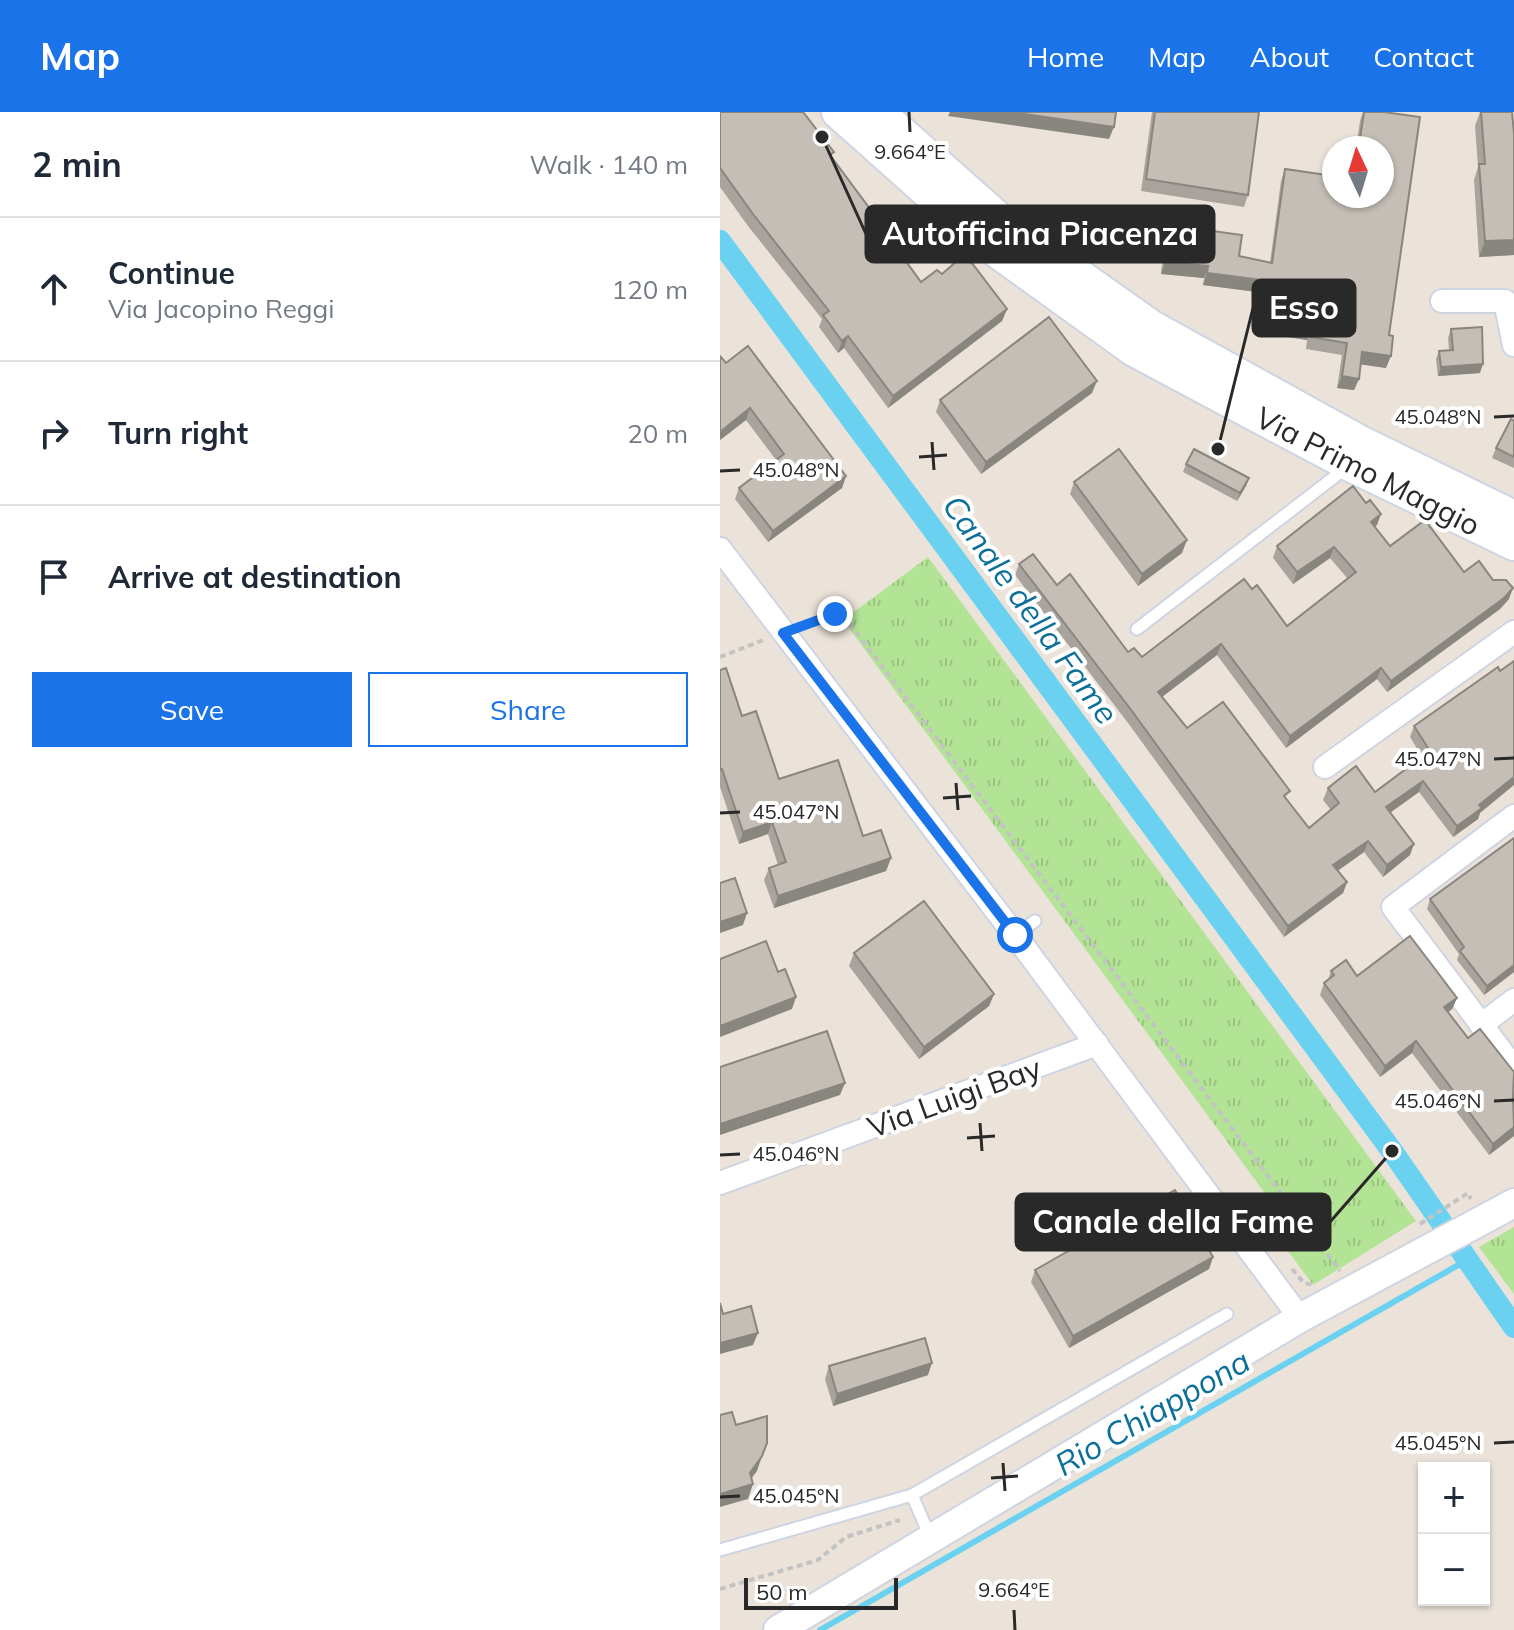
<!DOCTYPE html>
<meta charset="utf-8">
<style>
body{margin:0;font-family:Mulish,sans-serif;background:#f6f6f7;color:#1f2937}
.controls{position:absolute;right:24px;bottom:24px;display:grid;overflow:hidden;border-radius:0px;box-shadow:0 2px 6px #0004}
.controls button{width:72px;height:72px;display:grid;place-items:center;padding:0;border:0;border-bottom:2px solid #e0e1e3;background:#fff;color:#1f2937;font:40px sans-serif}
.compass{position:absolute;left:602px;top:24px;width:72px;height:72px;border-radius:50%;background:#fff;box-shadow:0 2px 6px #0004;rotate:356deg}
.scale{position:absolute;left:24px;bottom:20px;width:154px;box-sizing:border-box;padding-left:8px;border:4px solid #292929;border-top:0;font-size:22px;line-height:28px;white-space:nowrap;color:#292929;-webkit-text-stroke:6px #fff;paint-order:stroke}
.stop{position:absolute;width:24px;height:24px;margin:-18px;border:6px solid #1a73e8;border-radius:50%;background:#fff}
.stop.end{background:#1a73e8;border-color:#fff;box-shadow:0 2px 8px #0008}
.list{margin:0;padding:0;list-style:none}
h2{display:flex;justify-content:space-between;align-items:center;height:104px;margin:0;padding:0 32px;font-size:34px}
h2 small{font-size:26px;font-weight:400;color:#747a83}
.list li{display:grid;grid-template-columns:52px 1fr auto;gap:24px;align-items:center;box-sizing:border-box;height:144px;padding:0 32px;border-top:2px solid #e0e1e3}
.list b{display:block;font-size:30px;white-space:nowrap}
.list p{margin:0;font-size:26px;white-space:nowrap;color:#747a83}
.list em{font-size:26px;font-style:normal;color:#747a83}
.actions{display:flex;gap:16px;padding:24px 32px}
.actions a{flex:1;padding:18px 0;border:2px solid #1a73e8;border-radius:0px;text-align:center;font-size:28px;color:#1a73e8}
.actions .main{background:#1a73e8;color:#fff}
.icon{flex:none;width:44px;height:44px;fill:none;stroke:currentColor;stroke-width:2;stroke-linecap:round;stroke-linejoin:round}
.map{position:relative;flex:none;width:794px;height:1518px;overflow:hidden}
header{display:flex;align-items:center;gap:48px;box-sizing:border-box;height:112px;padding:0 40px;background:#1a73e8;color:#fff}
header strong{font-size:38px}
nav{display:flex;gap:44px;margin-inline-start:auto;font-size:28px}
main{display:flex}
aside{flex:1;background:#fff}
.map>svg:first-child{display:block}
</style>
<header>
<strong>Map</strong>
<nav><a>Home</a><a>Map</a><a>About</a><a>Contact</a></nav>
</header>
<main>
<aside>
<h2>2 min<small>Walk · 140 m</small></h2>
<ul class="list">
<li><svg class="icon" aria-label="ahead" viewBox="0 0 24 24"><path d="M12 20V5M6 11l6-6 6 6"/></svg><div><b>Continue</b><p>Via Jacopino Reggi</p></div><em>120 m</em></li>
<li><svg class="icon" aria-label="right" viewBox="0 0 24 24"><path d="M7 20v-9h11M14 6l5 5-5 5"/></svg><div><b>Turn right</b></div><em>20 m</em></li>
<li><svg class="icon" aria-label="arrive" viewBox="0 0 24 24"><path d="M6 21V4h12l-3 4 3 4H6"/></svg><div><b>Arrive at destination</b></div></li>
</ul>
<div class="actions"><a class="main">Save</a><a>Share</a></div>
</aside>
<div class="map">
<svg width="794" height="1518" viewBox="0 0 794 1518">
<defs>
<pattern id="grass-tufts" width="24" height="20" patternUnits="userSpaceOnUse" patternTransform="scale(2)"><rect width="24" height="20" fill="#b3e395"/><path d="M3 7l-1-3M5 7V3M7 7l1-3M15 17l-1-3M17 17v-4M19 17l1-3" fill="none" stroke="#9ac380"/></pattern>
</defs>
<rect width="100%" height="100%" fill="#ebe3da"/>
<!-- grass -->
<g fill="url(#grass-tufts)">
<polygon points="208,445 696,1109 593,1173 560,1128 572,1118 123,508"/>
<polygon points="794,1115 794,1182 759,1135"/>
</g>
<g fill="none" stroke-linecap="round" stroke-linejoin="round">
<!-- stream -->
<polyline stroke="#6ad2f0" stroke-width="6" points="100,1518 747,1148"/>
<!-- canal -->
<polyline stroke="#6ad2f0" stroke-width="22" points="0,129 672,1039 794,1215"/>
<defs>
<g id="service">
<polyline points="417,517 626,356"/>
<polyline points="295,823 315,809"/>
<polyline points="192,1383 211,1427"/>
<polyline points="0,1438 192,1383 507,1202"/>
</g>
<g id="minor">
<polyline points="722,189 785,189 794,233"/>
<polyline points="0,437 295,823 580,1206"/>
<polyline points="605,655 794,520"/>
<polyline points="794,704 673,795 794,956"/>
<polyline points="761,913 794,888"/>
<polyline points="0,1071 377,932"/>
</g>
<polyline id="tertiary" points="58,1518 580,1206 794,1091"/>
<g id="secondary">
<polyline points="118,0 264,130 414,238 628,352 794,432"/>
<polyline points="158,0 279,107 432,215 642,331 794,405"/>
</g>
</defs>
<!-- service casing -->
<use href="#service" stroke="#cfd4e2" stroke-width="15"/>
<!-- minor casing -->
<use href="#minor" stroke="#cfd4e2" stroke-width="26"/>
<!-- tertiary casing -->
<use href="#tertiary" stroke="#cfd4e2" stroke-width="32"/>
<!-- secondary casing -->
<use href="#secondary" stroke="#cfd4e2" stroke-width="36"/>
<!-- path -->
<g stroke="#c3c3c3" stroke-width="4" stroke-dasharray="6 4" stroke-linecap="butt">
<path d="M84,513C102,506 116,497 130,512L620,1159"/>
<polyline points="0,545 46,527"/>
<polyline points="700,1112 748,1081 751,1087"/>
<polyline points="572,1157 584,1171 593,1173"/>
<polyline points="0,1477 98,1448 126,1425 180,1408"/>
</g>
<!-- service -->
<use href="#service" stroke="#fff" stroke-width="11"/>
<!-- minor -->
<use href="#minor" stroke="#fff" stroke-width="22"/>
<!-- tertiary -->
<use href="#tertiary" stroke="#fff" stroke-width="28"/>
<!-- secondary -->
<use href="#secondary" stroke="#fff" stroke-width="32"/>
</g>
<!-- wall -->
<g fill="#a9a39d">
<polygon points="0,0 112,46 179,136 178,138 201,170 222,162 287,197 282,209 168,296 124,236 118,241 99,215 102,207 28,114 0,75"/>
<polygon points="432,0 539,0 528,83 524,95 421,79"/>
<polygon points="643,0 664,0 669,223 666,256 641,252 639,267 634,278 617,276 622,243 586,237 587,228 555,223 556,220 540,218 545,181 483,173 484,166 441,162 445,125 449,113 519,144 550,151 561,69 565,57 662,84 662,36 636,36 640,9"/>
<polygon points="760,0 792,0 794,22 794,143 759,145 754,68 758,55 755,14"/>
<polygon points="731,217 760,261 718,264 716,247 719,239 729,238 728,226"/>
<polygon points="0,244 6,251 126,364 122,376 48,430 15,387 19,376 56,348 26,308 0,328"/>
<polygon points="372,281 261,362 216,300 220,288"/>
<polygon points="794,309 794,356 772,346 776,336"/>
<polygon points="466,352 529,366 526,374 517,389 463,360"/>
<polygon points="354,370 462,441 418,474 350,382"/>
<polygon points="657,413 654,415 670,434 744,460 773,468 789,487 780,497 667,580 657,567 566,636 497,543 442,585 467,616 566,687 589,716 611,698 603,688 608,676 655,680 702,645 690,625 694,614 760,701 758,707 733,725 699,680 670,701 690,743 663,765 644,740 617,759 627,770 623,781 564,825 408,611 295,463 299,452 337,473 408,540 422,545 532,477 567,514 628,467 610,446 573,472 553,446 557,434"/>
<polygon points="0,558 22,604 59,667 143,724 171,746 166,759 54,796 44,768 49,756 58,753 48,722 19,732 0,675"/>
<polygon points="710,787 794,860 764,883 737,848 739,842 707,797"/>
<polygon points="134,841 274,882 269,894 199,947 129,854"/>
<polygon points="611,859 737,886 732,897 728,900 748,926 794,960 794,1024 769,1043 692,941 660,965 600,883 604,871 608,868"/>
<polygon points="493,1145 489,1157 349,1236 311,1170 315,1158"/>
<polygon points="109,1254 208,1263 113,1294 105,1267"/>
</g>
<!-- shaded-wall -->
<g fill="#89857f">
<polygon points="230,0 291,0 394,15 389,27 228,4"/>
<polygon points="639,33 658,35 638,36"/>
<polygon points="794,128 794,143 759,145 765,129"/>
<polygon points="445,150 488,154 484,166 441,162"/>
<polygon points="487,161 550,169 545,181 483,173"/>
<polygon points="287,197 282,209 168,296 173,284"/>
<polygon points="544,206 560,208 556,220 540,218"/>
<polygon points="560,211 591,216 587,228 555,223"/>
<polygon points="128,224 124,236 118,241 122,229"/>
<polygon points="642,240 671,244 666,256 638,252"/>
<polygon points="763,252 760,261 718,264 721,255"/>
<polygon points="622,264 639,267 634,278 617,276"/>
<polygon points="377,269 372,281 261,362 266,350"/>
<polygon points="30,296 26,308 0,328 0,320"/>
<polygon points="126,364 122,376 48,430 53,419"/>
<polygon points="529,366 526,374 517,389 520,381"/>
<polygon points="661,402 657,413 647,421 651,410"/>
<polygon points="467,428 462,441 418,474 422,462"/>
<polygon points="614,435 610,446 573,472 577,460"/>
<polygon points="793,476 789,487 780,497 667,580 671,569"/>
<polygon points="501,532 497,543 434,591 438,580"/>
<polygon points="661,556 657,567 566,636 570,624"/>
<polygon points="794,665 794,673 760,701 758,707 733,725 737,714 759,693"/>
<polygon points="703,669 699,680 661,707 666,695"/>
<polygon points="52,710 48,722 19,732 23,720"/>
<polygon points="648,729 644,740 609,765 613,753"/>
<polygon points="694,732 690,743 663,765 667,753"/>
<polygon points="171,746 166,759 54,796 58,784"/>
<polygon points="627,770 623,781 564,825 568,814"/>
<polygon points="27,801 23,813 0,821 0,810"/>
<polygon points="794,853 794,860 764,883 767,874"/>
<polygon points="274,882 269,894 199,947 204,935"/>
<polygon points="76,885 72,897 0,925 0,914"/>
<polygon points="737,886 732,897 720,907 724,895"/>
<polygon points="696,929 692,941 660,965 665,954"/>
<polygon points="125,971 120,983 0,1023 0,1012"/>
<polygon points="794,1015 794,1024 769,1043 773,1032"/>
<polygon points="493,1145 489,1157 349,1236 353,1224"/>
<polygon points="38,1221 33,1233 0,1242 0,1231"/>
<polygon points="212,1251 208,1263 113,1294 117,1282"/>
<polygon points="42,1344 37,1359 25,1375 33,1372 28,1387 0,1395 0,1382 30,1361"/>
</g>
<!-- building -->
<g fill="#c4beb6" stroke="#89857f" stroke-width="2">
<polygon points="0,0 83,0 114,40 110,43 179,136 177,137 201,170 217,158 222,162 245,142 287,197 173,284 128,224 122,229 103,203 109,199 33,102 0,56"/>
<polygon points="291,0 396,0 394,15"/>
<polygon points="435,0 539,0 528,83 426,67"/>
<polygon points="644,0 664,0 700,5 669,223 673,224 671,244 642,240 639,267 622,264 627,231 590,225 591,216 560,211 560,208 544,206 550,169 487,161 488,154 445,150 449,113 522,123 519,144 552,151 565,57 614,64 614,84 662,84 662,36 639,33"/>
<polygon points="761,0 792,0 794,22 794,128 765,129 759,52 765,52"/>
<polygon points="329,205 377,269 266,350 220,288"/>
<polygon points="762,215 763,252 721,255 719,239 733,238 731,217"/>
<polygon points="28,234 126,364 53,419 19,376 64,342 30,296 0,320 0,244 6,251"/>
<polygon points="791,307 794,309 794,345 776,336"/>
<polygon points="399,337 467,428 422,462 354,370"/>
<polygon points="474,337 529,366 520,381 466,352"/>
<polygon points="633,374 646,391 650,388 661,402 651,410 670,434 705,408 744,460 759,449 773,468 786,468 793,476 784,486 671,569 661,556 570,624 501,532 438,580 467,616 503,590 570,679 564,684 589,716 619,691 608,676 636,654 655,680 710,639 694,614 778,555 780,559 794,549 794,665 759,693 762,696 737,714 703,669 666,695 694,732 667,753 648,729 613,753 627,770 568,814 412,599 299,452 313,442 337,473 350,462 408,540 414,536 422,545 524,467 532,477 537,473 567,514 636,460 614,435 577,460 557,434"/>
<polygon points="6,556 22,604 36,599 59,667 118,648 143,724 161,718 171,746 58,784 49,756 66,750 52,710 23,720 2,657 0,658 0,558"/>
<polygon points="794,726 794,853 767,874 740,839 744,835 710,787"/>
<polygon points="15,766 27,801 0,810 0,770 0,771"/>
<polygon points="204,789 274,882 204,935 134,841"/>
<polygon points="690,824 737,886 724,895 748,926 760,917 794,960 793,985 794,1015 773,1032 696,929 665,954 604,871 614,863 611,859 626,848 637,864"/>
<polygon points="46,829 58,860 65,857 76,885 0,914 0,847"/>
<polygon points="107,919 125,971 0,1012 0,955"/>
<polygon points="455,1078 493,1145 353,1224 315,1158"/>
<polygon points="0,1191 3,1202 31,1194 38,1221 0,1231"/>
<polygon points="205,1226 212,1251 117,1282 109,1254"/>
<polygon points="12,1300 16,1313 47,1304 47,1331 42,1344 30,1361 33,1372 0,1382 0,1303"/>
</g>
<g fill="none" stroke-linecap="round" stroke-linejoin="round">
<!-- route -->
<polyline stroke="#1a73e8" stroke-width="10" points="115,502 63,521 295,823"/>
</g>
<!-- ticks -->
<path fill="none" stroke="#292929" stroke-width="3" d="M189,0L190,20M774,305L794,304M212,330L214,358M199,345L227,343M0,359L20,358M774,647L794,646M236,671L238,698M223,686L251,684M0,701L20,700M774,989L794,988M260,1011L262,1039M247,1026L275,1024M0,1043L20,1042M774,1331L794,1330M283,1351L285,1379M271,1366L298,1364M0,1385L20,1384M294,1498L295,1518"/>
<g text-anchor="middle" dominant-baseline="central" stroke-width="8" stroke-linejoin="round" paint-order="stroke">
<!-- street labels -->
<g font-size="30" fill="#292929" stroke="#fff">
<text transform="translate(648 359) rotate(27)">Via Primo Maggio</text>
<text transform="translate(234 985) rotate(-20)">Via Luigi Bay</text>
</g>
<!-- water labels -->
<g font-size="32" font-style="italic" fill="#0b6f9a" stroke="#fff">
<text transform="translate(311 497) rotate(54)">Canale della Fame</text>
<text transform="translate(432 1300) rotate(-30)">Rio Chiappona</text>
</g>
</g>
<g font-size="20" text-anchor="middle" fill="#292929" stroke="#fff" stroke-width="8" stroke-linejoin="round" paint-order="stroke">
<text x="190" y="47">9.664°E</text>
<text x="718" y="312">45.048°N</text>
<text x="76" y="365">45.048°N</text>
<text x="718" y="654">45.047°N</text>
<text x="76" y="707">45.047°N</text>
<text x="718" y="996">45.046°N</text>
<text x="76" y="1049">45.046°N</text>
<text x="718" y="1338">45.045°N</text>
<text x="76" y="1391">45.045°N</text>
<text x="294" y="1485">9.664°E</text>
</g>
<!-- callouts -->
<path fill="none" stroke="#292929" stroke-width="3" d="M102 25L146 122M498 337L533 196M672 1039L610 1110"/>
<g fill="#292929" stroke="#fff" stroke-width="3">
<circle cx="102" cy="25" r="8"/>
<circle cx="498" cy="337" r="8"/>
<circle cx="672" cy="1039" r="8"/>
</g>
<g fill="#292929" stroke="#292929" stroke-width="3">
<rect x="146" y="94" width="348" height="56" rx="8"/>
<rect x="533" y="168" width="102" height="56" rx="8"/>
<rect x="296" y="1082" width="314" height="56" rx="8"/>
</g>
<g font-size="32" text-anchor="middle" font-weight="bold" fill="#fff">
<text x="320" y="133">Autofficina Piacenza</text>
<text x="584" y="207">Esso</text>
<text x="453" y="1121">Canale della Fame</text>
</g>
</svg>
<div class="controls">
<button>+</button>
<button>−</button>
</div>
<svg class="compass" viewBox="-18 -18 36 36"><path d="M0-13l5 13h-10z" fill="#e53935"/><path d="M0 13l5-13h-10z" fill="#747a83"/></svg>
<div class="scale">50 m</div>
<div class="stop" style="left:295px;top:823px"></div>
<div class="stop end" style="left:115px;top:502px"></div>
</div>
</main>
